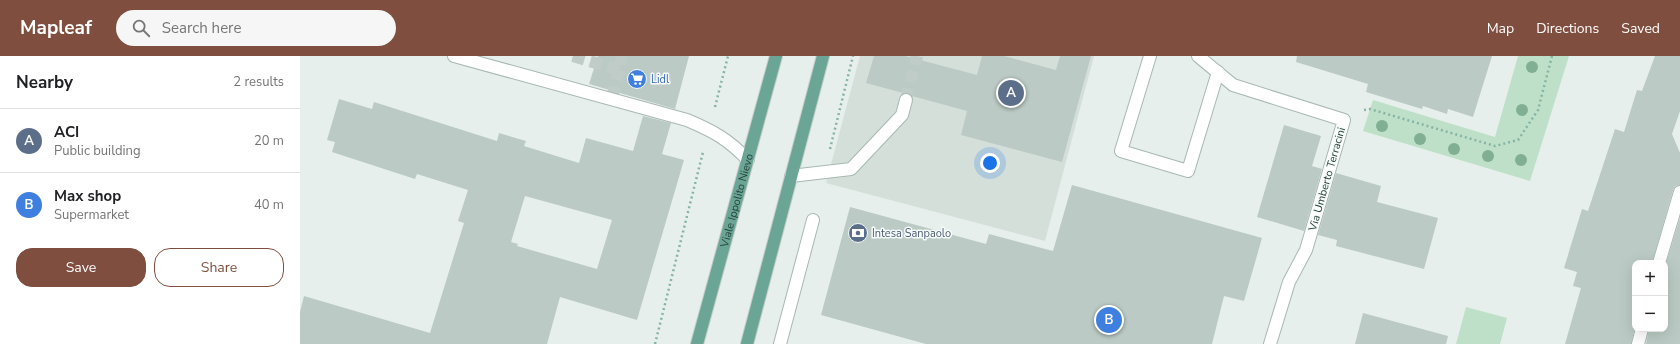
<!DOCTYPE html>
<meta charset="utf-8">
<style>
body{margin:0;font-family:"Nunito Sans",sans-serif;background:#f6f6f6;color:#202124}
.controls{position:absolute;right:12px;bottom:12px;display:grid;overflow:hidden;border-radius:8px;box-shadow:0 4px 16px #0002}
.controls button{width:36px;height:36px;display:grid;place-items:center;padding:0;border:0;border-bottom:1px solid #e0e0e0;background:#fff;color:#202124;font:20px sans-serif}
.you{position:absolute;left:690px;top:107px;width:14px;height:14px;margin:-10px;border:3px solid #fff;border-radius:50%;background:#1a73e8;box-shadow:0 0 0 6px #1a73e833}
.badge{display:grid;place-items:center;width:26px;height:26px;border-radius:50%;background:#7f4e3f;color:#fff;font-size:13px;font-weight:700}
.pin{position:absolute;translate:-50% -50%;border:2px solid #fff;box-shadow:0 1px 4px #0006}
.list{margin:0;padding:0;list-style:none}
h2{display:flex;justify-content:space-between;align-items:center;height:52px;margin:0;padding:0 16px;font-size:17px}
h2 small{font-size:13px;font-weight:400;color:#757577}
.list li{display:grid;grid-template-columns:26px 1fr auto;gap:12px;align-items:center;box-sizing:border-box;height:64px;padding:0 16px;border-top:1px solid #e0e0e0}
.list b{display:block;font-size:15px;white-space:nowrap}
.list p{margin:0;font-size:13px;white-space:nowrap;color:#757577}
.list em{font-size:13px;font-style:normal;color:#757577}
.actions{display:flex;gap:8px;padding:12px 16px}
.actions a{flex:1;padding:9px 0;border:1px solid #7f4e3f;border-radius:16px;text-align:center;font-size:14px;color:#7f4e3f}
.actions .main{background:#7f4e3f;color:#fff}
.icon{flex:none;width:22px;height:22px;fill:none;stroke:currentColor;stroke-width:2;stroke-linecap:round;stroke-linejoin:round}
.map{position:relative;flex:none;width:1380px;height:288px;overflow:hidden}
header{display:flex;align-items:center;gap:24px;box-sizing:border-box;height:56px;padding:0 20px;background:#7f4e3f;color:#fff}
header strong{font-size:19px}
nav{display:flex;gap:22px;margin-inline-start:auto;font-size:14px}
.search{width:280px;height:36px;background:#f6f6f6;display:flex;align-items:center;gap:10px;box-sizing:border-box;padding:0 14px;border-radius:22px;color:#757577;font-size:15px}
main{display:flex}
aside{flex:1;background:#fff}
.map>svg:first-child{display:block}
</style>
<header>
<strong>Mapleaf</strong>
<div class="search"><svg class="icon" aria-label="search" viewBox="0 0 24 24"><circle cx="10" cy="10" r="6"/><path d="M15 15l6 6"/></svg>Search here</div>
<nav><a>Map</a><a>Directions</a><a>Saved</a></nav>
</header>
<main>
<aside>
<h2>Nearby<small>2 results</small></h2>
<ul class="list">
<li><span class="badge" style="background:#5c6f8a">A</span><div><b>ACI</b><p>Public building</p></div><em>20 m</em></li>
<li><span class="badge" style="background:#3f7fe0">B</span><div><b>Max shop</b><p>Supermarket</p></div><em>40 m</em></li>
</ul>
<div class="actions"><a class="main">Save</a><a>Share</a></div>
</aside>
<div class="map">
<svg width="1380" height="288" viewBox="0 0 1380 288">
<rect width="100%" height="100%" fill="#e6efeb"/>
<!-- built -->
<polygon fill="#d4dfda" points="560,0 794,0 745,185 526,127"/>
<!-- green -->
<g fill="#bfe0c8">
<polygon points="1218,0 1269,0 1230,125 1063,75 1073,44 1195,81"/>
<polygon points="1166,251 1207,262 1200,288 1156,288"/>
</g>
<!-- building -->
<g fill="#bbcac4" fill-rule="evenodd">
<polygon points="298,0 389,0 375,53 289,28"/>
<polygon points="574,0 605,0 677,19 682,0 704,0 756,14 760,0 791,0 762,106 661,79 667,55 612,40 608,37 603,37 566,27"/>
<polygon points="997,0 1192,0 1173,61 1148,53 1147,58 1123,50 1122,53 1066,36 1068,28 996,6"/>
<polygon points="1355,0 1380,0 1380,55 1372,78 1380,97 1380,129 1375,130 1373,134 1352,207 1335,207 1335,271 1331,288 1265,288 1281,232 1273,230 1277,216 1264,212 1282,153 1288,155 1315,73 1324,76 1337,34 1342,35"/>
<path d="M39,43L72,53L74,46L197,85L199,77L226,85L224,90L279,107L286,82L333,95L343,60L371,67L362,98L384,104L337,264L260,241L247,288H0V256L4,240L130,277L164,167L158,165L168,134L117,118L115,123L32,96L35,86L27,84ZM225,140L312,164L297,213L217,190L218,188L211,186Z"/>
<polygon points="984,69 1021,80 1012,110 1022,113 1004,175 957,161"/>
<polygon points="1036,117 1081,130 1077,146 1138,162 1124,213 1036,190 1037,184 1018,179"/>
<polygon points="772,129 962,182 944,245 924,240 912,288 626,288 521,259 550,151 686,188 689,178 753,195"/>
<polygon points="1380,162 1380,288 1346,288 1349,273 1365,273 1365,211"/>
<polygon points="1063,257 1148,280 1146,288 1055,288"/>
</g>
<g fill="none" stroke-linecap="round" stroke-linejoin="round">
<!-- minor-tunnel -->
<g stroke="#bfccc8" stroke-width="12" stroke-dasharray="12 6" stroke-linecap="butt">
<polyline points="273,0 319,14 322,0"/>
<polyline points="312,42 319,14"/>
<polyline points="606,44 617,0"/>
</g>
<defs>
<g id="minor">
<path d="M154,0L387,64C413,75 428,83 448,104"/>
<polyline points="850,0 821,95 888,115 918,16"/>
<polyline points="898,0 933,29 1044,64 1006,194 989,226 970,288"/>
<polyline points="491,120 551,113 602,59 606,44"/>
<polyline points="1359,207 1380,136"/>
<polyline points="480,288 513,164"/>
<polyline points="1338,288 1342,273"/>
</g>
<g id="major">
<path id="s1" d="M397,288L476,0"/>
<polyline points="447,288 523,0"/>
</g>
</defs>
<!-- minor casing -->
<use href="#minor" stroke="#a8b8b2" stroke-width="14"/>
<!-- major casing -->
<use href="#major" stroke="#c2cac8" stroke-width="14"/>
<!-- path -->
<g stroke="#86b3a5" stroke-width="2.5" stroke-dasharray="2 3" stroke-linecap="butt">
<polyline points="415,51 428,0"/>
<polyline points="1064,54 1070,53 1195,90 1218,84 1238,54 1252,0"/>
<polyline points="530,93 553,0"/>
<polyline points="355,288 403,96"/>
</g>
<!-- minor -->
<use href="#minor" stroke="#fff" stroke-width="12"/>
<!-- major -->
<use href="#major" stroke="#6aa596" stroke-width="12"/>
</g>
<!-- trees -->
<g fill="#80af93">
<circle cx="1232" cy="11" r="6"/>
<circle cx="1222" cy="54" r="6"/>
<circle cx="1082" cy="70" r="6"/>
<circle cx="1120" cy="83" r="6"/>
<circle cx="1154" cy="93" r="6"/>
<circle cx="1188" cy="100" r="6"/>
<circle cx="1221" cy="104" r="6"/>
</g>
<!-- icons -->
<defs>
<symbol id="supermarket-disc" viewBox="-11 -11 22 22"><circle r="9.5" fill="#3f7fe0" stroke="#f7fbf9"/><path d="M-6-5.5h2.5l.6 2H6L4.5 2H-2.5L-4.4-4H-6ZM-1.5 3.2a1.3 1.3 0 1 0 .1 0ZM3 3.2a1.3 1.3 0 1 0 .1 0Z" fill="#fff"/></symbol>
<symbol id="bank-disc" viewBox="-11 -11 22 22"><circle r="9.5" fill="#5c6f8a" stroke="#f7fbf9"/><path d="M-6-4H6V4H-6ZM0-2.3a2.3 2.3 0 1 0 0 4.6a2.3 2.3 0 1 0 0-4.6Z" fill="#fff"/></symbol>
</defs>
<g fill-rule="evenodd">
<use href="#supermarket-disc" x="326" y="12" width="22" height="22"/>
<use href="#bank-disc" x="547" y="166" width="22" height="22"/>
</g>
<g text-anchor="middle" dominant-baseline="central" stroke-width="3" stroke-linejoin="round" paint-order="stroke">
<!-- shop labels -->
<g font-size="11" fill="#366cbe" stroke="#f7fbf9" text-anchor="start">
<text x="351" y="23">Lidl</text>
</g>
<!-- street labels -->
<g font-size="11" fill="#24423a" stroke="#f7fbf9">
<text transform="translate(1027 123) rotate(-74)">Via Umberto Terracini</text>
<text stroke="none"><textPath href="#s1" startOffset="149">Viale Ippolito Nievo</textPath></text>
</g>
<!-- service labels -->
<g font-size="11" fill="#4e5e75" stroke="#f7fbf9" text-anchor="start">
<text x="572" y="177">Intesa Sanpaolo</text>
</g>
</g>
</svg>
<div class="controls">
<button>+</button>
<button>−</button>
</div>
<div class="you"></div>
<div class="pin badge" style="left:711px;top:37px;background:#5c6f8a">A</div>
<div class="pin badge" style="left:809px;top:264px;background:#3f7fe0">B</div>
</div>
</main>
